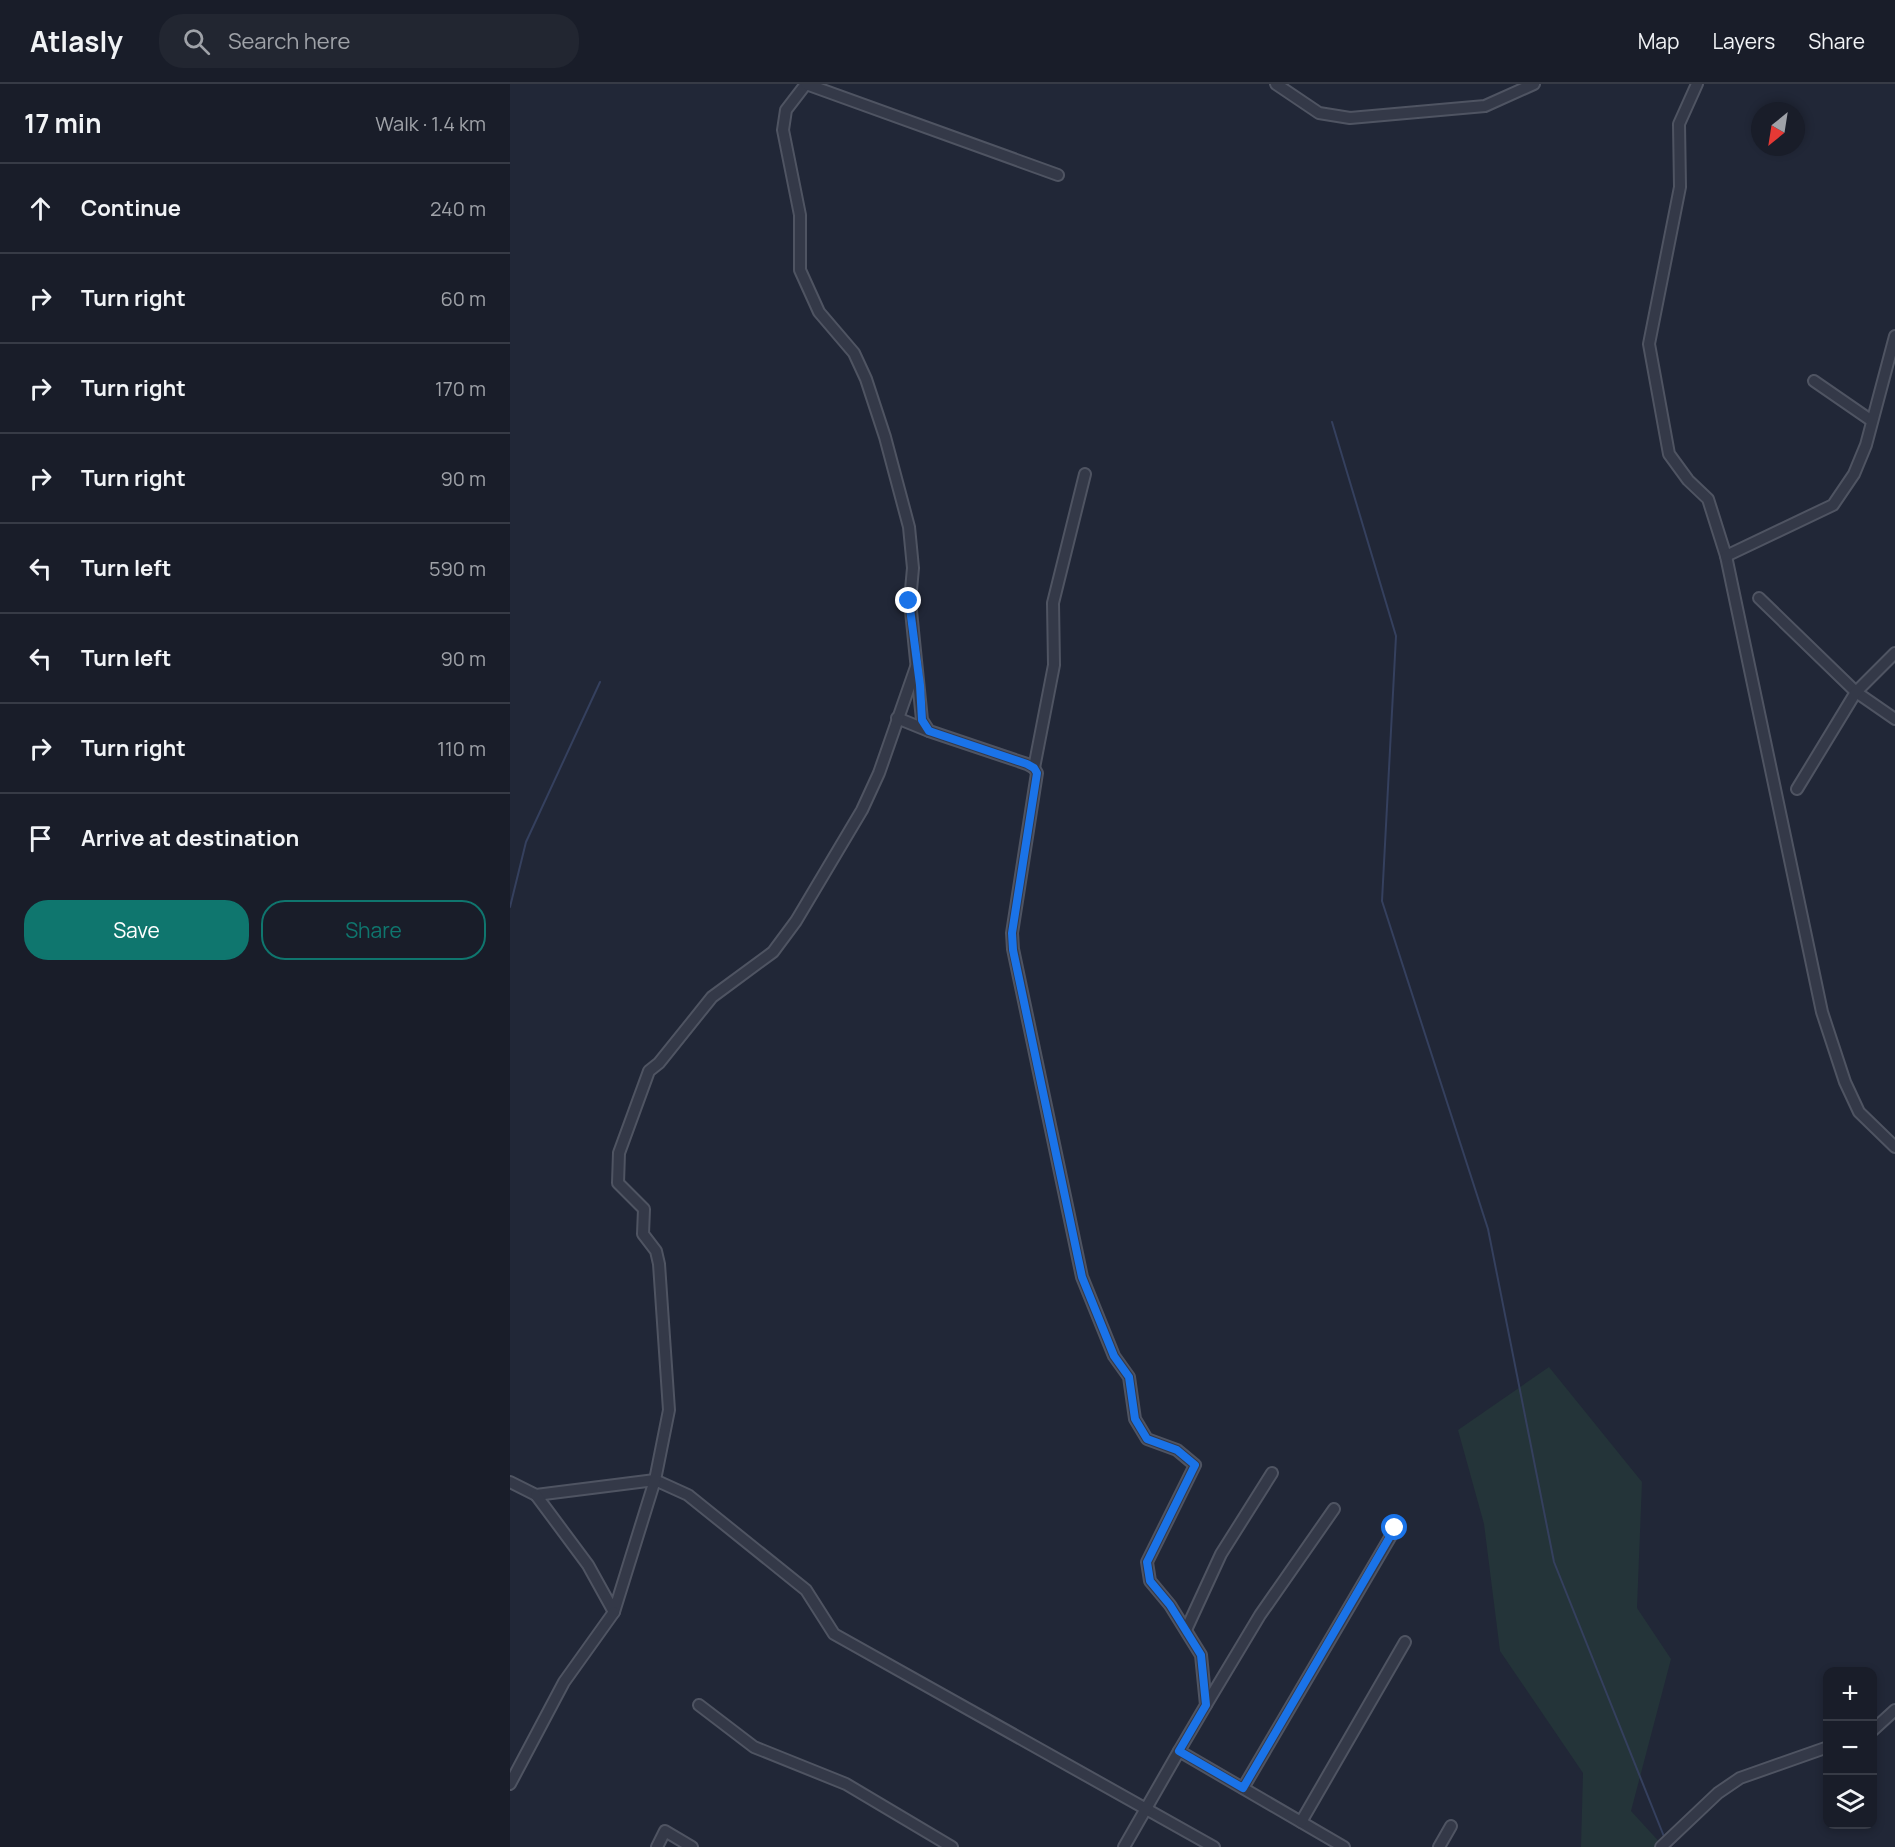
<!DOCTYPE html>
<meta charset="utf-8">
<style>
body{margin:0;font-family:Manrope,sans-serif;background:#222631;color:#f1f3f6}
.controls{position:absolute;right:18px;bottom:18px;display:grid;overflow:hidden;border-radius:12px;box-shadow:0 3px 9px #0003}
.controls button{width:54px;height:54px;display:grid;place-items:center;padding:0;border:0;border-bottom:2px solid #373b46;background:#191d29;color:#f1f3f6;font:30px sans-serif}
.compass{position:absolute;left:1241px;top:18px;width:54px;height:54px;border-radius:50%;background:#191d29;box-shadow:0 3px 9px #0003;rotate:210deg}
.stop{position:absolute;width:18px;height:18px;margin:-14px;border:4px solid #1a73e8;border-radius:50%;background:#fff}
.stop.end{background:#1a73e8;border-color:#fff;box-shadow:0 2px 6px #0008}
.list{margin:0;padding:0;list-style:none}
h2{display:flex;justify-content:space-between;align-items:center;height:78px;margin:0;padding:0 24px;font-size:26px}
h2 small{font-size:20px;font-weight:400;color:#9fa2a8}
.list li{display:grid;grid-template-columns:39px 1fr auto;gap:18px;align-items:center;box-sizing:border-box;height:90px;padding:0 24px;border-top:2px solid #373b46}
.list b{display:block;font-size:22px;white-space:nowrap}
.list em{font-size:20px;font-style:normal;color:#9fa2a8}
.actions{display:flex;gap:12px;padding:18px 24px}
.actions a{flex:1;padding:14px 0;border:2px solid #0f766e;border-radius:24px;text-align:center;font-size:21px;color:#0f766e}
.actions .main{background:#0f766e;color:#fff}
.icon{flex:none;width:33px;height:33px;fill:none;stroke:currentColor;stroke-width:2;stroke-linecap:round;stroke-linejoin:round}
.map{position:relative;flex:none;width:1385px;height:1763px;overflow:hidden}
header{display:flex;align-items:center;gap:36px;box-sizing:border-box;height:84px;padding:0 30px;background:#191d29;border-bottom:2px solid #373b46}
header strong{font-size:28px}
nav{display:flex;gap:33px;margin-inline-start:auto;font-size:21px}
.search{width:420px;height:54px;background:#222631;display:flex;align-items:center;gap:15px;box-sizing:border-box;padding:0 21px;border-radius:24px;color:#9fa2a8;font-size:22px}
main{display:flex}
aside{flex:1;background:#191d29}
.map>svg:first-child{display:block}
</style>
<header>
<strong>Atlasly</strong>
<div class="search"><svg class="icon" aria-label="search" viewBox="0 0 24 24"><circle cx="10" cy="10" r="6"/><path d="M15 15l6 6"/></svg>Search here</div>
<nav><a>Map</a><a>Layers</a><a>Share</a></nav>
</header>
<main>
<aside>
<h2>17 min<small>Walk · 1.4 km</small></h2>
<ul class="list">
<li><svg class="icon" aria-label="ahead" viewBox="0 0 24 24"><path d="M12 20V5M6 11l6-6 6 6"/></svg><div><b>Continue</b></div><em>240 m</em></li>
<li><svg class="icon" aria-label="right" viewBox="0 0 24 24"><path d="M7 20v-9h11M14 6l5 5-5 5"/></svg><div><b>Turn right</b></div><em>60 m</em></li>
<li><svg class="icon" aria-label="right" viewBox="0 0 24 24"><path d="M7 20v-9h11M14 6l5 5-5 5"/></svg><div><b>Turn right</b></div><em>170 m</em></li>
<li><svg class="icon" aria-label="right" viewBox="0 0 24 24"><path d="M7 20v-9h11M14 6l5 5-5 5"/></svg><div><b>Turn right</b></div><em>90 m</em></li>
<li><svg class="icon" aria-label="left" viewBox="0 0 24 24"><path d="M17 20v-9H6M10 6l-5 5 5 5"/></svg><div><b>Turn left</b></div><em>590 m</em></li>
<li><svg class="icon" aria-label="left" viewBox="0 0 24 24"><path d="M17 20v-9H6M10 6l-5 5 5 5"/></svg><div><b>Turn left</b></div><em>90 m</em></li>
<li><svg class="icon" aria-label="right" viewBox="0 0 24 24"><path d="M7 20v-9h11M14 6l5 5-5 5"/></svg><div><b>Turn right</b></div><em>110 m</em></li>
<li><svg class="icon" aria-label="arrive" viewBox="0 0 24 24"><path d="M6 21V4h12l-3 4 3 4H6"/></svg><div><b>Arrive at destination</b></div></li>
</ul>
<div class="actions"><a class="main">Save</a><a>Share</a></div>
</aside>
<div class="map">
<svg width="1385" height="1763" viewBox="0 0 1385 1763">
<rect width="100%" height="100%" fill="#212737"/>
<!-- green -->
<polygon fill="#243439" points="1039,1283 1132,1398 1127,1524 1161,1575 1121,1727 1154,1763 1071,1763 1073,1689 990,1567 974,1440 948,1346"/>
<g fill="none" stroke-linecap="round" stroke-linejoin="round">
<!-- stream -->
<g stroke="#35405e" stroke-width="2">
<polyline points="822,338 886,552 872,817 978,1145 1044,1478 1155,1755"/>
<polyline points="0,823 16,758 90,598"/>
</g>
<defs>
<g id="street">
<polyline points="296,0 276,26 273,46 290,131 290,186 309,228 344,269 356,295 375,353 399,443 403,484 400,517 412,636 419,647 517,680 524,684 527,689 502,849 503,865 572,1193 604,1272 619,1293 625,1335 637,1355 667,1366 685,1381 637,1478 640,1497 660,1521 691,1571 696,1621 669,1667 834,1763"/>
<polyline points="296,0 548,91"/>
<polyline points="766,0 809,29 840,34 975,22 1024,0"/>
<polyline points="1187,0 1169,40 1170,103 1139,260 1159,370 1178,396 1198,415 1216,472 1312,928 1335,998 1349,1028 1385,1063"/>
<polyline points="1304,297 1362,337"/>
<polyline points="1216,472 1323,421 1344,390 1356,361 1385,252"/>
<polyline points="1249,514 1346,608 1385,635"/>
<polyline points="387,634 419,647"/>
<polyline points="524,684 544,581 543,519 575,390"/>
<polyline points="1287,705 1346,608 1385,569"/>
<polyline points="0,1398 26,1411 145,1396 178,1411 296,1506 324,1550 704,1763"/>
<polyline points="26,1411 78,1481 104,1528 145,1396 159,1326 149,1180 146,1167 133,1150 134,1125 108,1099 109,1069 139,987 149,979 202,913 263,868 286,837 352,726 369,689 406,583"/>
<polyline points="676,1546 711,1470 762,1389"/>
<polyline points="189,1621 244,1663 336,1700 442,1763"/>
<polyline points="696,1621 750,1531 824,1425"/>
<polyline points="1362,1647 1385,1626"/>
<polyline points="0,1700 54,1598 104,1528"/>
<polyline points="733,1704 885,1445"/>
<polyline points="791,1738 895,1558"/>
<polyline points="147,1763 155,1747 182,1763"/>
<polyline points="614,1763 669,1667"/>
<polyline points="929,1763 941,1742"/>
<polyline points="1151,1763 1208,1709 1230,1694 1318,1663"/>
</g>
</defs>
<!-- street casing -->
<use href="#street" stroke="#4f5462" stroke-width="14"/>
<!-- street -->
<use href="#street" stroke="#343948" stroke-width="10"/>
</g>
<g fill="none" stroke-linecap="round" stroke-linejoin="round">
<!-- route -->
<polyline stroke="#1a73e8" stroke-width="8" points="399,517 410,601 412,636 419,647 517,680 524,684 527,689 502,849 503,866 572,1193 604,1272 619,1293 625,1335 637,1355 667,1366 685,1381 637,1478 640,1497 660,1521 691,1571 696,1621 669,1667 733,1704 885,1444"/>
</g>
</svg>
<div class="controls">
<button>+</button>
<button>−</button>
<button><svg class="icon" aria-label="layers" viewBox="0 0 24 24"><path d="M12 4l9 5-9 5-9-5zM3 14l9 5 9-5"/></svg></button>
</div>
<svg class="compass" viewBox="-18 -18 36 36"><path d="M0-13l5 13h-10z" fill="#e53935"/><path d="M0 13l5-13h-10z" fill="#9fa2a8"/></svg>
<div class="stop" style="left:885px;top:1444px"></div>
<div class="stop end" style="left:399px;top:517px"></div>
</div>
</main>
